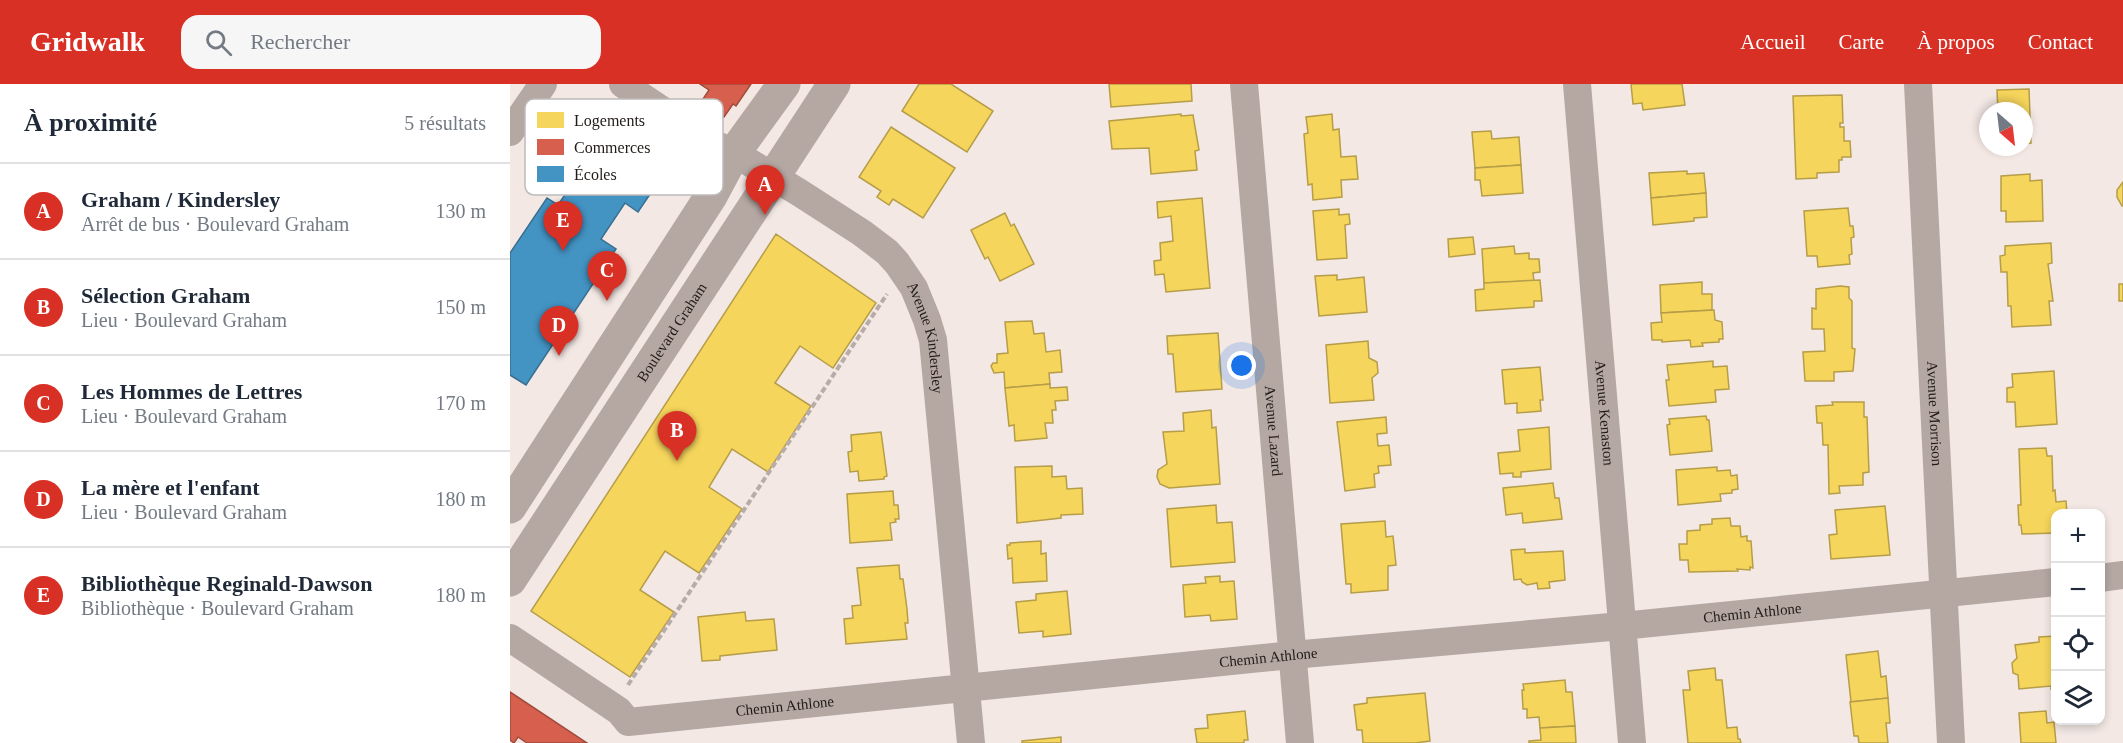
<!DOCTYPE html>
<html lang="fr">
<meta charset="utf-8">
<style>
body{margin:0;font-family:"Times New Roman",serif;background:#f6f6f7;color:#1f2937}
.controls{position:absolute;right:18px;bottom:18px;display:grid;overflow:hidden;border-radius:12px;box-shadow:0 3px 9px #0003}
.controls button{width:54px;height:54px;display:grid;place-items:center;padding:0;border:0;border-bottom:2px solid #e0e1e3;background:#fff;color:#1f2937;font:30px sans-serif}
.compass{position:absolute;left:1469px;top:18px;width:54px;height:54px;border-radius:50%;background:#fff;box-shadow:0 3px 9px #0003;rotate:152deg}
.you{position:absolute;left:732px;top:282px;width:21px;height:21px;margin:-15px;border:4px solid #fff;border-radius:50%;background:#1a73e8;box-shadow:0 0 0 9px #1a73e833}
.badge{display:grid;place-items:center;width:39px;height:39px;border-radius:50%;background:#d93025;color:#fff;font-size:20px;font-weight:700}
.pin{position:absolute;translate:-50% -50px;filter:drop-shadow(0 2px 3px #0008)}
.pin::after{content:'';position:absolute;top:32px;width:21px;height:18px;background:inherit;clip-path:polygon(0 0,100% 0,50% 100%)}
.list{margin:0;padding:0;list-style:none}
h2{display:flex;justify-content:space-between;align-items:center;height:78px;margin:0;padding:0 24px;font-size:26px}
h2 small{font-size:20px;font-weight:400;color:#747a83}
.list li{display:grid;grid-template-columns:39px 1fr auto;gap:18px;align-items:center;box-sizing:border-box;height:96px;padding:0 24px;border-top:2px solid #e0e1e3}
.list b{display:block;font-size:22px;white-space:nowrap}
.list p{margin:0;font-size:20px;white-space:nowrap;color:#747a83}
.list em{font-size:20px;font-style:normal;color:#747a83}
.icon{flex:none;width:33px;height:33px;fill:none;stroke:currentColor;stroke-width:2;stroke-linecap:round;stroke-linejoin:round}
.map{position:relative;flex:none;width:1613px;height:659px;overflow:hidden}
header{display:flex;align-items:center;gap:36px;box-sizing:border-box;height:84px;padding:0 30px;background:#d93025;color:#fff}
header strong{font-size:28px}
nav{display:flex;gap:33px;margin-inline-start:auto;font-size:21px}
.search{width:420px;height:54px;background:#f6f6f7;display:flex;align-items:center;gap:15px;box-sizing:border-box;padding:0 21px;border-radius:18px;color:#747a83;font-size:22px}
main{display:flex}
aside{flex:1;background:#fff}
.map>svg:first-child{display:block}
</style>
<header>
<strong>Gridwalk</strong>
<div class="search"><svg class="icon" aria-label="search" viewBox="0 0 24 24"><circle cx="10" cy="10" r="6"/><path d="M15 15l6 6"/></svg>Rechercher</div>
<nav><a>Accueil</a><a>Carte</a><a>À propos</a><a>Contact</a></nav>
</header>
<main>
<aside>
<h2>À proximité<small>5 résultats</small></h2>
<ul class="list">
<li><span class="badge">A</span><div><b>Graham / Kindersley</b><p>Arrêt de bus · Boulevard Graham</p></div><em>130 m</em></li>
<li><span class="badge">B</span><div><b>Sélection Graham</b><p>Lieu · Boulevard Graham</p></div><em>150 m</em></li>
<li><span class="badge">C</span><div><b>Les Hommes de Lettres</b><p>Lieu · Boulevard Graham</p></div><em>170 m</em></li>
<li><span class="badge">D</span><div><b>La mère et l'enfant</b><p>Lieu · Boulevard Graham</p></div><em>180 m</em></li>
<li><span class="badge">E</span><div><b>Bibliothèque Reginald-Dawson</b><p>Bibliothèque · Boulevard Graham</p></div><em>180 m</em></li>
</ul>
</aside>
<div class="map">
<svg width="1613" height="659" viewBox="0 0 1613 659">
<rect width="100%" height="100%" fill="#f3e8e4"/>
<!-- homes -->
<g fill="#f6d55c" stroke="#b69d48" stroke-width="1.5">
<polygon points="409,0 441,0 483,27 457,68 392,27"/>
<polygon points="599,0 681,0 682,17 601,23"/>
<polygon points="1121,0 1172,0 1175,21 1133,26 1132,19 1123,20"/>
<polygon points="1519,5 1521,59 1514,60 1514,27 1488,27 1487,6"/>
<polygon points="1332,11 1333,39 1330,39 1330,43 1334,43 1334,57 1340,57 1341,73 1332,73 1332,76 1329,76 1329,88 1307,89 1307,94 1286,95 1283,12"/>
<polygon points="671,30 671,32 683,31 689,66 685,67 687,86 641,90 639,64 602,65 599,37"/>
<polygon points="822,30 823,46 829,45 831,73 846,72 848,95 831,96 832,113 803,116 802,100 798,101 794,50 798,49 796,33"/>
<polygon points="381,43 445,84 413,134 383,115 379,121 367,113 371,107 349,93"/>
<polygon points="981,47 982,55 1009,53 1011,81 965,84 962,48"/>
<polygon points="1011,81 1013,109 972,112 970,96 965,96 965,84"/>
<polygon points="1177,87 1177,90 1194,89 1196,109 1141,114 1139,89"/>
<polygon points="1520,90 1520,97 1532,96 1533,137 1496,138 1496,127 1491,127 1491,92"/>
<polygon points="1613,98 1613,122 1612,122 1607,113 1607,106"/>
<polygon points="1196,109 1197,133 1184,134 1184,137 1143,141 1141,114"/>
<polygon points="692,114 700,204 656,208 654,190 645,191 644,177 651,176 650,159 663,157 661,132 648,134 647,118"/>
<polygon points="1338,124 1340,142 1343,142 1344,153 1341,154 1342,170 1339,171 1340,180 1308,183 1307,172 1297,172 1294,127"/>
<polygon points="829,125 829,131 839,130 840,140 835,141 837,174 807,176 803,127"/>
<polygon points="495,129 501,142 504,140 524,180 490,197 478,173 475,175 461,146"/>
<polygon points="266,150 366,219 323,284 290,262 265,299 301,322 258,388 222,365 199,403 232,425 189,489 155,467 130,506 164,528 120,593 21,527"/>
<polygon points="963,153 965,170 939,173 938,155"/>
<polygon points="1541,159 1542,179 1538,180 1543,217 1539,217 1541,241 1502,243 1501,222 1498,222 1497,188 1491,188 1490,172 1495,171 1495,162"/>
<polygon points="1004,162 1005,170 1019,169 1019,175 1029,175 1030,188 1023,189 1024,197 974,199 972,165"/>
<polygon points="827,191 827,196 854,193 857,228 809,232 805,192"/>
<polygon points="1030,196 1032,217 1024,217 1024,223 966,227 965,206 974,205 974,199"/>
<polygon points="1192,198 1192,210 1202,210 1202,226 1151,229 1150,201"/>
<rect x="1609" y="200" width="4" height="17"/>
<polygon points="1330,202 1339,203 1339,214 1342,217 1342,264 1345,265 1343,287 1324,288 1324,297 1295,297 1293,268 1315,267 1314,245 1302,245 1302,224 1306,225 1306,205"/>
<polygon points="1204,226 1205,236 1212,238 1213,255 1209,255 1209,258 1192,259 1193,262 1181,263 1180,256 1152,258 1152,256 1142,256 1141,239 1152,238 1151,229"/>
<polygon points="522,237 524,250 534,249 536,268 550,266 552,288 539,289 540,300 495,304 494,288 484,289 481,282 483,279 487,279 487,270 498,269 495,238"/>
<polygon points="708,249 712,305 666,308 663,270 658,270 657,252"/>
<polygon points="858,257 859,274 867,278 868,289 862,294 864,316 820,319 816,261"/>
<polygon points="1203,277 1203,283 1217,282 1219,305 1205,306 1206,318 1159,322 1156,296 1159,296 1157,281"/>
<polygon points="1030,283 1033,316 1030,316 1031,327 1007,329 1007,319 995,320 992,286"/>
<polygon points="1544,287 1547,340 1506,343 1505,318 1497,318 1497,304 1503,303 1502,290"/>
<polygon points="540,300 540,304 557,303 558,316 545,317 546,326 542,326 543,339 535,339 537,354 505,357 504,341 499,342 495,304"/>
<polygon points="1322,318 1354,318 1354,333 1357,333 1359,388 1353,389 1353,401 1329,402 1330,409 1319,410 1318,361 1313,361 1312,339 1307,339 1306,322 1323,321"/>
<polygon points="701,326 702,344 706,343 710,400 659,404 650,400 647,393 648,386 657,380 653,348 674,347 673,329"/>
<polygon points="1196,332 1197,336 1199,336 1202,367 1160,371 1157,341 1160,340 1159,335"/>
<polygon points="876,333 877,349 867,350 868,362 879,361 881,381 868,382 869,389 864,390 865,403 835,407 827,338"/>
<polygon points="1039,343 1041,385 1011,388 1011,393 1003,393 1003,389 990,390 988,369 1010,367 1008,346"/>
<polygon points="371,348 377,392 374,393 374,395 349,397 348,387 340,388 338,368 342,367 341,351"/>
<polygon points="1536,364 1537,372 1542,372 1543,407 1545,406 1546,418 1556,417 1557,430 1546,430 1546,449 1512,450 1511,441 1509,441 1508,421 1511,421 1509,365"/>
<polygon points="542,382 542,393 556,392 557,405 572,404 573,430 551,431 551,434 507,439 505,383"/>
<polygon points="1207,383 1207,387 1220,386 1221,392 1227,391 1228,405 1222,406 1222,409 1210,410 1211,417 1168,421 1166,386"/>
<polygon points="1043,399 1045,414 1049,414 1052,435 1013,439 1012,429 996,431 993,404"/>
<polygon points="383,407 384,421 388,421 389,435 385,435 386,438 380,439 382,456 340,459 337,410"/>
<polygon points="706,421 707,439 722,438 725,478 661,483 657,425"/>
<polygon points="1375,422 1380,471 1321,475 1319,451 1327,450 1325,426"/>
<polygon points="1220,434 1221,442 1230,442 1231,453 1237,452 1237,457 1241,457 1243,484 1240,483 1240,486 1227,485 1228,487 1179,488 1178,476 1170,476 1169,460 1177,460 1177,447 1190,446 1190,441 1202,440 1202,435"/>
<polygon points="875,437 876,453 883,452 886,481 878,482 878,506 841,509 841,500 836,500 831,440"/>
<polygon points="531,457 531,470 536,469 537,497 503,499 502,474 498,475 497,461 500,461 500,459"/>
<polygon points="1015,465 1015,469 1053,467 1055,496 1039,498 1040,504 1028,505 1027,499 1017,501 1012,498 1011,495 1004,496 1001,466"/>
<polygon points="389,481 390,495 393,495 397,525 398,539 395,539 397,555 336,560 334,535 343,534 342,522 351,521 347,484"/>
<polygon points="710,492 710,498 724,497 727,535 701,537 700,531 675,533 673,501 696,499 695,493"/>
<polygon points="557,507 561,550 533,553 533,547 509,549 506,518 526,516 526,510"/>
<polygon points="235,528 236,537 264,535 267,566 210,572 210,576 192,577 188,533"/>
<polygon points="1546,552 1546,605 1541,605 1541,602 1509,605 1508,591 1503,589 1502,579 1507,574 1505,561 1529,558 1529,553"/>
<polygon points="1368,567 1371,593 1376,592 1378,614 1341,618 1336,571"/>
<polygon points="1205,584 1206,596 1212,596 1217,644 1227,643 1228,655 1230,655 1231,659 1178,659 1173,606 1180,606 1178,587"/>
<polygon points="1055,596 1056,608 1062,608 1065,642 1030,644 1029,633 1017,634 1017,625 1013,625 1012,606 1014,606 1013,600"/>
<polygon points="915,609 920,657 905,659 853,659 852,646 847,646 844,621 857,619 857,614"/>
<polygon points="1378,614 1380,639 1376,639 1378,659 1349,659 1348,652 1344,652 1340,618"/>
<polygon points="735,627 738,656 734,656 734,659 687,659 685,645 698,644 697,631"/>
<polygon points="1536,627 1537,639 1544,638 1546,659 1511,659 1509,629"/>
<polygon points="1065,642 1066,659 1019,659 1019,657 1031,656 1030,644"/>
<polygon points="551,653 551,659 512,659 512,657"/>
</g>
<!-- shops -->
<g fill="#d6604d" stroke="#a04b3d" stroke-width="1.5">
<polygon points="190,0 241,0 226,22 223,20 214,33 191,18 199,6"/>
<polygon points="0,608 77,659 17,659 8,653 4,659 0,656"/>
</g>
<!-- schools -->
<polygon fill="#4393c3" stroke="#396f90" stroke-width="1.5" points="61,37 90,56 99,43 146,75 137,89 149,97 128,128 115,119 91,155 106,165 16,301 0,291 0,169 37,114 48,121 67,93 36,73"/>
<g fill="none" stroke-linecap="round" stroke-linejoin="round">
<!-- path -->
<polyline stroke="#b7aca8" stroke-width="4" stroke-dasharray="6 3" stroke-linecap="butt" points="118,601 377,210"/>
<!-- street -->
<g stroke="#b5a8a3" stroke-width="28">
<path id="s1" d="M113,0L198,57L224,69L290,109L352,149L377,168L387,179L404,204L417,236L423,256L461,659"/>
<path id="s2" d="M734,0L790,659"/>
<path id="s3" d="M1067,0L1122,659"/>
<path id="s4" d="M1408,0L1441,659"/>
<polyline points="0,48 33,0"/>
<polyline points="1590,494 1613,491"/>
<path id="s5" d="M0,554L109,627L118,638L782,571L1112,542L1546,498"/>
</g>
<!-- secondary -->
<g stroke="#b5a7a2" stroke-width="33">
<polyline points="0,423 201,112 224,69 274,0"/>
<path id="s6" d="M0,496L324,0"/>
</g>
</g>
<g text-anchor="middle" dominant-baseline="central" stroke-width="6" stroke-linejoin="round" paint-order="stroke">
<!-- street labels -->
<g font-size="15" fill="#221b18" stroke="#fff">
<text stroke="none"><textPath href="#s6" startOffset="296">Boulevard Graham</textPath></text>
<text stroke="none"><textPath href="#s1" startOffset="410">Avenue Kindersley</textPath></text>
<text stroke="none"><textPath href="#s3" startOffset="330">Avenue Kenaston</textPath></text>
<text stroke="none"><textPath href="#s4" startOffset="330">Avenue Morrison</textPath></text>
<text stroke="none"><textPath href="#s2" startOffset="348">Avenue Lazard</textPath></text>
<text stroke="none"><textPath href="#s5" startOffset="1275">Chemin Athlone</textPath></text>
<text stroke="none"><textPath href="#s5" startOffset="789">Chemin Athlone</textPath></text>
<text stroke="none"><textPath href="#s5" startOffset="303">Chemin Athlone</textPath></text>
</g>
</g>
<!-- legend -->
<rect x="15" y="15" width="198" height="96" rx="9" fill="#fff" stroke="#bdbbba" stroke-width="1.5"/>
<rect x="27" y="28" width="27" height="16" fill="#f6d55c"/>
<rect x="27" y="55" width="27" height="16" fill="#d6604d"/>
<rect x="27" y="82" width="27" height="16" fill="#4393c3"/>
<g font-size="16" fill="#221b18">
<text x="64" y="42">Logements</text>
<text x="64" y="69">Commerces</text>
<text x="64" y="96">Écoles</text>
</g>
</svg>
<div class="controls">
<button>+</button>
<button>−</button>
<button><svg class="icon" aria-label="locate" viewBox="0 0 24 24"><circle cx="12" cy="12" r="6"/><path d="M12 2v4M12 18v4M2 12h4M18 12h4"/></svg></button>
<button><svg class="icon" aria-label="layers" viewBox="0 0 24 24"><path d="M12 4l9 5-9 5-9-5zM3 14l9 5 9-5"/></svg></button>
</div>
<svg class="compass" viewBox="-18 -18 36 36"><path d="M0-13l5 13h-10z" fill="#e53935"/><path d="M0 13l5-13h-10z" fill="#747a83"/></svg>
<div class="you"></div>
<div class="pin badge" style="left:255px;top:131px">A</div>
<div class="pin badge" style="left:167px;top:377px">B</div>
<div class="pin badge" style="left:97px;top:217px">C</div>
<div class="pin badge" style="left:49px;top:272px">D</div>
<div class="pin badge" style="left:53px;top:167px">E</div>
</div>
</main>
